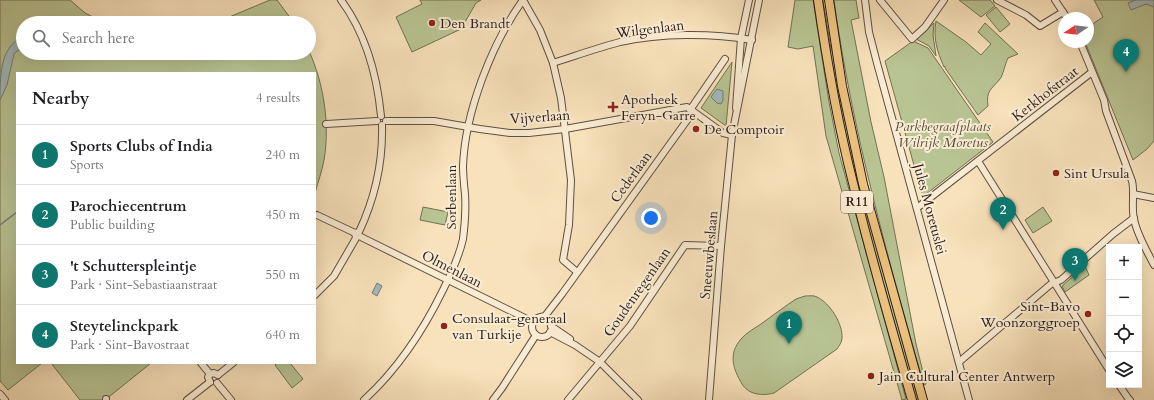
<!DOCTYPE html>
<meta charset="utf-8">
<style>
body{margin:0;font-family:Cardo,serif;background:#f2f2f2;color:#202124}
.controls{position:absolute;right:12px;bottom:12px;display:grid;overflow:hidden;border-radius:0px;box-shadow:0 4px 16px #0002}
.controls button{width:36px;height:36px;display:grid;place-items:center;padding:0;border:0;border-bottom:1px solid #e0e0e0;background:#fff;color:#202124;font:20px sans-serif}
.compass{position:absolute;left:1058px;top:12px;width:36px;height:36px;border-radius:50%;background:#fff;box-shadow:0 4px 16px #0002;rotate:257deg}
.you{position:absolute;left:651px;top:218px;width:14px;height:14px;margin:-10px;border:3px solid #fff;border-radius:50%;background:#1a73e8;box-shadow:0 0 0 6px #1a73e833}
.badge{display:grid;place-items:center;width:26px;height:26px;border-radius:50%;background:#0f766e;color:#fff;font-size:13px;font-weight:700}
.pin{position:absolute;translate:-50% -33px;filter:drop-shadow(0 1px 2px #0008)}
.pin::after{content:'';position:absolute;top:21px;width:14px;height:12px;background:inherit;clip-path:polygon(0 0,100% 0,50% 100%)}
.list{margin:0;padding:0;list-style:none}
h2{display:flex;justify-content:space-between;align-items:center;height:52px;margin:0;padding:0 16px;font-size:17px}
h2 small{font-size:13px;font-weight:400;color:#757577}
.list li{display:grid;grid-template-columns:26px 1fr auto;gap:12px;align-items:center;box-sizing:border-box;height:60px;padding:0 16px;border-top:1px solid #e0e0e0}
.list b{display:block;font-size:15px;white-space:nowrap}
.list p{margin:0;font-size:13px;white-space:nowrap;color:#757577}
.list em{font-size:13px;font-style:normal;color:#757577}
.icon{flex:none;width:22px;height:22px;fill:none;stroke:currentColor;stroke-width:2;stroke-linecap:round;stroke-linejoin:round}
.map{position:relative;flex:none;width:1154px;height:400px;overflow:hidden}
.search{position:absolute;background:#fff;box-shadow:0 4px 16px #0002;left:16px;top:16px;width:300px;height:44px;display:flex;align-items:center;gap:10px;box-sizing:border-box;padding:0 14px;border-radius:22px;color:#757577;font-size:15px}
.panel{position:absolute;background:#fff;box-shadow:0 4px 16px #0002;left:16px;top:72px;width:300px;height:292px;border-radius:0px}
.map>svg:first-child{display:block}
</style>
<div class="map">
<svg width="1154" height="400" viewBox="0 0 1154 400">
<rect width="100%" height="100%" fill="#f8e2bb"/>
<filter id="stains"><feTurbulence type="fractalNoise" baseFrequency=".005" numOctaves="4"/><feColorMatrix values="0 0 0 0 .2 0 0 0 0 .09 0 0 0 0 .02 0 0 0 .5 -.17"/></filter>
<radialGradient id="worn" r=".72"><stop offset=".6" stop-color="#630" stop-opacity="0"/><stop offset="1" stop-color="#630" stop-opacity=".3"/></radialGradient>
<!-- green -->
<g fill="#b9c493" stroke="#727156">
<path d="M0,0H70L85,13L105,23H23V53H309V51C324,84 330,125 324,160C322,171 318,182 315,193V73H17V363H42L8,390L0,381Z"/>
<polygon points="270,0 277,0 294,23 215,23"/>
<polygon points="420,0 481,0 476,3 461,29 412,52 396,17 422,4"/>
<polygon points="795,0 813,0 829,102 839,153 906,399 902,400 826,136 813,46 798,49 788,47"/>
<polygon points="821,0 823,0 831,49 834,55 920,400 916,400 856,185 835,87"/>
<path d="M834,0H856L859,18L851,20L871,122L884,177L916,344L926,384L924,385C888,258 852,131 834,0Z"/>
<polygon points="959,0 990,0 995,6 981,17"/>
<polygon points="1094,0 1154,0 1154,141 1147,149 1133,160 1085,42 1088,42 1088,27 1103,17"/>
<polygon points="996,7 1010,24 1000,32 986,15"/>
<path d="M936,21L966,42L981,55L991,44L978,32L985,23L1018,54L1008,58C1005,64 1003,75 1000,79C991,90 986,90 988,106L978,115L945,68V66L944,67C937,51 933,38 936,21Z"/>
<polygon points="934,23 933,35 936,56 929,46 916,39"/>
<polygon points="913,41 928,48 993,142 925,195 922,194 885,61"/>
<polygon points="732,62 726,126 701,108"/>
<polygon points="423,207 448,212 445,225 420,220"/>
<polygon points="1043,207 1052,221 1033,233 1025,220"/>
<polygon points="1085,266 1089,275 1065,292 1062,286"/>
<path d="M805,296C809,296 814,295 817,297C830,303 843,324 842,338C842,342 839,346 837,349L774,393C762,396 749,395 742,384C733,369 728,354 741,339C746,333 755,328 761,324C772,316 784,307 796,299Z"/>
<polygon points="51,363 151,363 105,400 80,400"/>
<polygon points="277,363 290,363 303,379 292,388 275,365"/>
</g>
<!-- water -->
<g fill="#a3bbbc" stroke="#737c7b">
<polygon points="1136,0 1154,0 1154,7 1146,4 1131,10 1128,3"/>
<path d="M19,39H23V48L17,51L14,54L7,85L0,100C0,77 0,50 19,39Z"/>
<polygon points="717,89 723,91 723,100 721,104 717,103 711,97"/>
<polygon points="377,283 382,286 377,296 372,293"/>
</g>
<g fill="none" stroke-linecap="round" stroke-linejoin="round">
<!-- stream -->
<polyline stroke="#737c7b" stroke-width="1.5" points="0,225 17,212"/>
<defs>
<g id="minor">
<path d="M341,0C366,34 377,75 381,116"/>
<polyline points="523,0 540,30 553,63 561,98 571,180 569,225 563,260 577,272"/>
<polyline points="865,0 869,32 877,63 969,400"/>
<polyline points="880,0 912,39 925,27 944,0"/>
<polyline points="997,0 1026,15 1040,26 1063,12"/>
<polyline points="1055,0 1067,18"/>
<path d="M1080,42L1104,100L1106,111L1132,181C1135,193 1131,206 1134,219C1137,235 1147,251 1154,265"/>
<path d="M553,63C575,56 597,48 620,42C661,33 711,33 752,40"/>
<polyline points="736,108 741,38 749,0"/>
<polyline points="690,110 725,59"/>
<polyline points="386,121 434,121 480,129 510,133 529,133 565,129 687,107 723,133 732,135"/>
<polyline points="326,124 377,121"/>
<polyline points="978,161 1109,370"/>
<polyline points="1133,194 1154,198"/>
<polyline points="917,208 1092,72"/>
<polyline points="317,215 355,233"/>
<polyline points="361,237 533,322"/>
<path d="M315,295L334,276L356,238L355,233L359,232C375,198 383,162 382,125"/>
<polyline points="541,317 545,316 562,294 693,112"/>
<circle cx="542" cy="327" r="10"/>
<polyline points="551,326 570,339"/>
<polyline points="550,332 575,345 600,362 638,400"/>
<polyline points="959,362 1051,284 1061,280 1113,234 1134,218"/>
<polyline points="201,363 210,374"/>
<polyline points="218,375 233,363"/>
<polyline points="210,382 208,377 210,374 214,373 218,375"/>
<polyline points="217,383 231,400"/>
<polyline points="1119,385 1128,398 1130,400"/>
<polyline points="0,394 5,400"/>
<polyline points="106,399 106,400"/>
<polyline points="187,400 210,382"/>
<path d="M364,400C398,369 423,331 443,290C451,274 459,257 463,239C465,224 466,209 465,194C464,185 463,175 463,166C465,112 492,43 523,0"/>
<polyline points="493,400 502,388 536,335"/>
<polyline points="568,400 630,326 685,245 721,246"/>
<polyline points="709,400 721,246 732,135 759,0"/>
</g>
<g id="highway">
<path d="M818,0C827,63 838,125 854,187C871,259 892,329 912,400"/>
<polyline points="829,0 842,86 863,184 923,400"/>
</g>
</defs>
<!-- minor casing -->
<use href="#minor" stroke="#5f4f42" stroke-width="8"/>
<!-- highway casing -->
<use href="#highway" stroke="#2c1e19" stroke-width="10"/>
<!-- minor -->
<use href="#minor" stroke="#faecd3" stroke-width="6"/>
<!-- highway -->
<use href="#highway" stroke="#ecc17e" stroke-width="8"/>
</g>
<!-- markers -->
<g fill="#8f2418" stroke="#faecd3" stroke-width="1.5">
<circle cx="432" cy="23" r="4"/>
<path d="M611 101h4v4h4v4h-4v4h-4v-4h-4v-4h4z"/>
<circle cx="696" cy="129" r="4"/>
<circle cx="1056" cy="173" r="4"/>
<circle cx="1088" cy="314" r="4"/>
<circle cx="444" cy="326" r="4"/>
<circle cx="871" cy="376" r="4"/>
</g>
<g text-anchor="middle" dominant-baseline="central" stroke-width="4" stroke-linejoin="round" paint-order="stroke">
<!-- shield labels -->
<rect fill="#faecd3" stroke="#6a5c51" stroke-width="1" x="841" y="191" width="32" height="22" rx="3"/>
<g font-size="13" font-weight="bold" fill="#2c1e19">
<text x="857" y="202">R11</text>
</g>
<!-- poi labels -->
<g font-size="14" fill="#2c1e19" stroke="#faecd3" text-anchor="start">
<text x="440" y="23">Den Brandt</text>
<text x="621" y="99">Apotheek<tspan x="621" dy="16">Feryn-Garre</tspan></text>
<text x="704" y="129">De Comptoir</text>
<text x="1064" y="173">Sint Ursula</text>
<text x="1080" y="306" text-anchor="end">Sint-Bavo<tspan x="1080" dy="16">Woonzorggroep</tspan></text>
<text x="452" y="318">Consulaat-generaal<tspan x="452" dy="16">van Turkije</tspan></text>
<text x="879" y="376">Jain Cultural Center Antwerp</text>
</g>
<!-- street labels -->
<g font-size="14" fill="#2c1e19" stroke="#faecd3">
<text transform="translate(650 29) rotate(-7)">Wilgenlaan</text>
<text transform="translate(1045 94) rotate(-38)">Kerkhofstraat</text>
<text transform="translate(540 117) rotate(-4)">Vijverlaan</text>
<text transform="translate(631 177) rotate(-54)">Cederlaan</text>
<text transform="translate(451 197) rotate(-90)">Sorbenlaan</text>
<text transform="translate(930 209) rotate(75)">Jules Moretuslei</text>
<text transform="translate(709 255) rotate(-85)">Sneeuwbeslaan</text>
<text transform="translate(452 269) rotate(27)">Olmenlaan</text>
<text transform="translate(637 292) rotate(-55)">Goudenregenlaan</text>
</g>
<!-- park labels -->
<g font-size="14" font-style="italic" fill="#56503e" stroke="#faecd3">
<text x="943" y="126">Parkbegraafplaats<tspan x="943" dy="16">Wilrijk Moretus</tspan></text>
</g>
</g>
<rect width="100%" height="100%" filter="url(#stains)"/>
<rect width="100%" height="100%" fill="url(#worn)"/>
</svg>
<div class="controls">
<button>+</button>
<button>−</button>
<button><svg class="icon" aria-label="locate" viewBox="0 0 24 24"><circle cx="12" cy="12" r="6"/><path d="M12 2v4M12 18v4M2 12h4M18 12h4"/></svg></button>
<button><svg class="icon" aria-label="layers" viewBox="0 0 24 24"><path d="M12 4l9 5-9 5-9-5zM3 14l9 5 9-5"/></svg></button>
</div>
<svg class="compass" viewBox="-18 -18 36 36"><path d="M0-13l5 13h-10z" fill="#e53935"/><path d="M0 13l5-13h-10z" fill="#757577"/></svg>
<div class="you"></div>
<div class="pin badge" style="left:789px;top:344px">1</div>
<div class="pin badge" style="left:1003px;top:230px">2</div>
<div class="pin badge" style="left:1075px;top:281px">3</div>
<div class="pin badge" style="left:1126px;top:72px">4</div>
<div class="search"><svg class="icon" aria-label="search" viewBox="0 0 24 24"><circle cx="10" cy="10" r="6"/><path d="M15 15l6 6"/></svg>Search here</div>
<section class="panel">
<h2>Nearby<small>4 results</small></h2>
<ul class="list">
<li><span class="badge">1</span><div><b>Sports Clubs of India</b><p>Sports</p></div><em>240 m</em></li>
<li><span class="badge">2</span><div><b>Parochiecentrum</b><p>Public building</p></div><em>450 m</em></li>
<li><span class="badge">3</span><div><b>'t Schutterspleintje</b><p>Park · Sint-Sebastiaanstraat</p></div><em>550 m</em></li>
<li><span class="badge">4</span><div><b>Steytelinckpark</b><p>Park · Sint-Bavostraat</p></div><em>640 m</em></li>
</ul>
</section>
</div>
